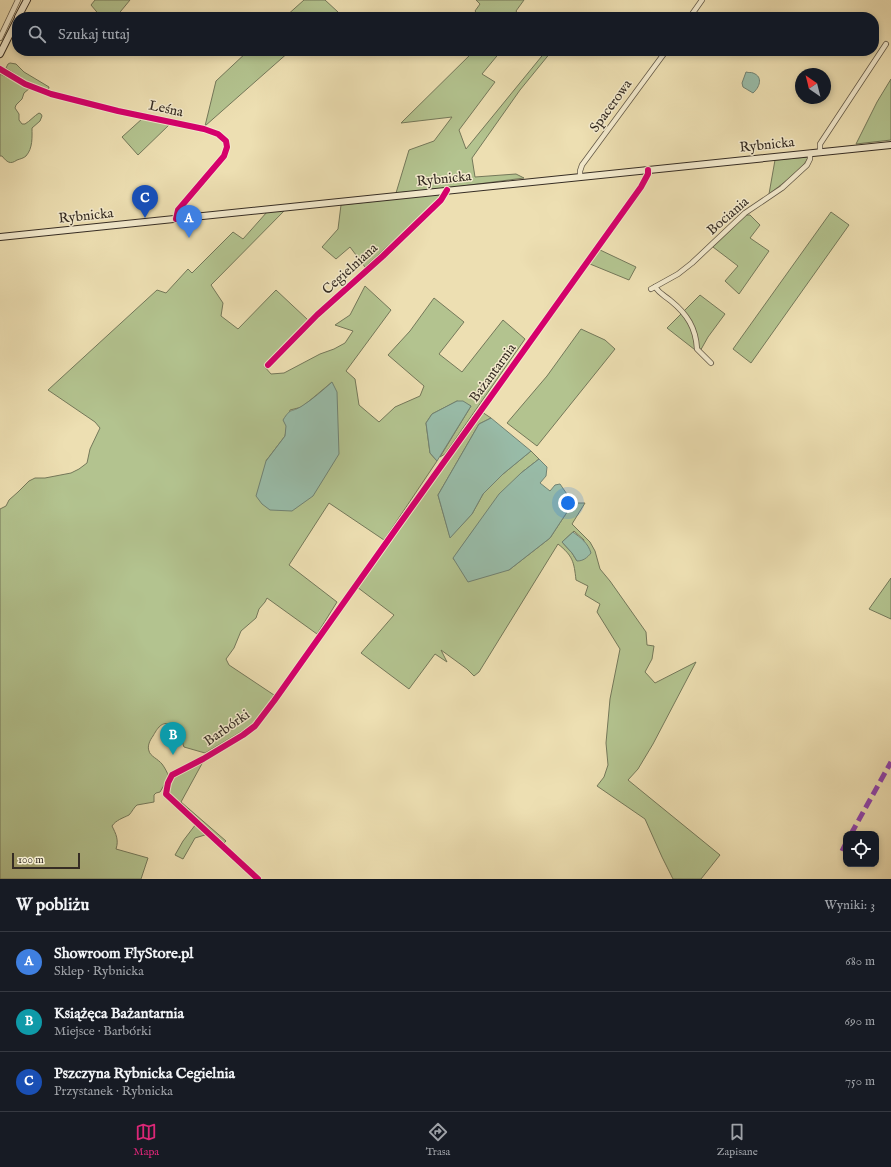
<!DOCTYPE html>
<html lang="pl">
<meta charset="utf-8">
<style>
body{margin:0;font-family:"IM FELL English",serif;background:#242831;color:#f1f3f6}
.controls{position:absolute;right:12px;bottom:12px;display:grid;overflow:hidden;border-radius:8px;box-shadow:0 2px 6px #0003}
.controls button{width:36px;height:36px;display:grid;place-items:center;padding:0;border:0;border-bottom:1px solid #363941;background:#171b24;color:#f1f3f6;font:20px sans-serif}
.compass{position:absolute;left:795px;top:68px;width:36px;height:36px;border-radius:50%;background:#171b24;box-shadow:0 2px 6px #0003;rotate:325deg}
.scale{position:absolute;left:12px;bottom:10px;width:68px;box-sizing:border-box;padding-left:4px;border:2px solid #362d24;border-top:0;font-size:11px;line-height:14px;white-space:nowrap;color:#362d24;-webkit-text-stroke:3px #f3eacd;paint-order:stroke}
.you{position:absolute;left:568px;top:503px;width:14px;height:14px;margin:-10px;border:3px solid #fff;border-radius:50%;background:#1a73e8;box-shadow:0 0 0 6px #1a73e833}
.badge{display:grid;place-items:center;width:26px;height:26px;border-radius:50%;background:#db2777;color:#fff;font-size:13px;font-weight:700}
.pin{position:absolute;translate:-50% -33px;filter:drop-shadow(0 1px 2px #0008)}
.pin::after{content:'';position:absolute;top:21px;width:14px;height:12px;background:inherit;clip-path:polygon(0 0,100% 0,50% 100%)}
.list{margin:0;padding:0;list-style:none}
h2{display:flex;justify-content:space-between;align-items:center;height:52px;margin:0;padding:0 16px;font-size:17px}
h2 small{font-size:13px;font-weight:400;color:#9ea1a6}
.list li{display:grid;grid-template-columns:26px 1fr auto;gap:12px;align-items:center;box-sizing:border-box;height:60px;padding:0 16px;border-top:1px solid #363941}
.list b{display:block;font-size:15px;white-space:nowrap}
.list p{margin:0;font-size:13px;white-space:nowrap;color:#9ea1a6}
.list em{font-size:13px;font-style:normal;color:#9ea1a6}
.icon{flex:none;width:22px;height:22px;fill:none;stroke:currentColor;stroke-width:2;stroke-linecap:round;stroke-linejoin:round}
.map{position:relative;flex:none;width:891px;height:879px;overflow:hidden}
.search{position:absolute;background:#171b24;box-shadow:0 2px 6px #0003;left:12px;right:12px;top:12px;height:44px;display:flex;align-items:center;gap:10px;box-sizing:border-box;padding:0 14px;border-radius:16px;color:#9ea1a6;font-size:15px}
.sheet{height:232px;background:#171b24}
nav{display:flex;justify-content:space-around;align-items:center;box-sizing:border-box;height:56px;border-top:1px solid #363941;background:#171b24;font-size:11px;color:#9ea1a6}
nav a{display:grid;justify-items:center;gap:2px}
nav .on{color:#db2777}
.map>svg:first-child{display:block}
</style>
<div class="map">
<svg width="891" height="879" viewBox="0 0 891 879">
<rect width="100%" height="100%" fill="#eddfb2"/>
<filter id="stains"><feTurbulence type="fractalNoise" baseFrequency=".005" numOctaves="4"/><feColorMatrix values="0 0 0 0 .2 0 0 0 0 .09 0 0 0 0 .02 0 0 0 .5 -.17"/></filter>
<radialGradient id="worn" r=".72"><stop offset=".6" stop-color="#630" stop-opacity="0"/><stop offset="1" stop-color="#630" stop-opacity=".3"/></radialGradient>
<!-- green -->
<g fill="#b3c38f" stroke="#74785a" fill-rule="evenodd">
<polygon points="95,0 130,0 116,17 101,17 91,5"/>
<polygon points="304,0 325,0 338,12 332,17 285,17"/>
<polygon points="476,0 524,0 516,11 520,17 480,17 475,11 480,4"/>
<polygon points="248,51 290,51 205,126 216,81"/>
<polygon points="474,51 501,51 482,74 495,82 459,130 466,149 546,51 551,52 520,90 472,158 475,177 516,174 524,178 447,188 396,193 409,150 434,141 452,117 401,123"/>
<polygon points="10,63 16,64 24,72 49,87 48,91 28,82 6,68 8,64"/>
<path d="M0,74L30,88L24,93L22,99L16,105L15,108L19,114V120L22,124H25C30,121 34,116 39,113L41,114L42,116L40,121L32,128C32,137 33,148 26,156C24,158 20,159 17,160C10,165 7,162 2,156H0Z"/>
<polygon points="891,79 891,140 856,144 877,102"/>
<polygon points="143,118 170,124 138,155 122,137"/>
<path d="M808,157C806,167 778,187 769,194L775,160Z"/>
<polygon points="439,194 440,198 365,267 350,247 336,259 322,247 338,229 341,205"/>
<path d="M285,210L211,285L223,303L221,316L238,329L276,290L308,320L264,366L271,374L284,373L320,354L334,349L345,343L353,331L335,325L350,315L365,286L391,310L346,371L355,379L359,405L379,422L395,407L420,396L424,386L388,355L410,331L434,298L464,322L439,354L462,372L503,320L525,339L445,454L440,457L471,406L457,401L432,414L426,423L430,453L437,461L384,540L329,503L289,565L337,602L317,634L267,598L265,602L259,609L256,618L241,631L234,648L226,659L229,665L274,695L254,724L205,753L184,747C181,741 185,737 179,730C177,727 174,726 171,725C162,720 157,729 153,736C150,740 147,746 149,751C150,756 158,759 162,764C165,768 167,772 169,777L160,792L156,793L154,795V802L137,805C134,807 132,812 129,815C123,818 116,820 112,826C116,834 119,840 116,849L148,858L141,879H0V509L6,506L9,500L18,492L29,481L35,478H45L71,473L79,469L87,463L90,449L100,428L95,422L48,390L157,290L166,293L188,269L192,273L233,232L243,239L267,212ZM332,382L266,461L285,436L290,410L302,407Z"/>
<polygon points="831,212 849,225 751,363 733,349"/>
<polygon points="746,215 750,215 760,225 750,238 769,251 739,294 725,281 738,266 713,247"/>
<polygon points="598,249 636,267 629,280 590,264"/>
<polygon points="700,295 725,314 708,337 699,353 667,328"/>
<polygon points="581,329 605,340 615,349 537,446 507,423 547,376"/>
<path d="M482,412L491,418L479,424L438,495L450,537L472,514L483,494L503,474L531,451L539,459L521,473L472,532L453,559L509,570L550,538L573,503H585L572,524L590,542L595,551L600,569L610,581L646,632L647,645L654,646L652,659L645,672L655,683L696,662L653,744L638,769L628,780L720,855L701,879H673L662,857L645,819L597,786L604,777L608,765L606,743L610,699L620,649L597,612L600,604L585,595L588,586L576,580C574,562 573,556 558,544L479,672L474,676L467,669L441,650L447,662L435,654L409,689L361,653L394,615L357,587ZM574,531L584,540L577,561L572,553L562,542Z"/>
<polygon points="891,578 891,619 869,609"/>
<polygon points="204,760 181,802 226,841 223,844 168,793 169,783 174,776"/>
<polygon points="196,824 208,834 195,838 183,859 175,855 183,841"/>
</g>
<!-- water -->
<g fill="#99bdaa" stroke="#718374">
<path d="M746,72C749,73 751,72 753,73C764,77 759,88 753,93L743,87L742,83Z"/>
<path d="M332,382L337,392L339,454L313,496L292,511L270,510L262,504L256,496L266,461L285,436L286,426L283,420C291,407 291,413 302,406C313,399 323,390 332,382Z"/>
<polygon points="457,401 463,401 471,406 437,461 430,453 426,423 432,414"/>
<polygon points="491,418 531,451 503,474 483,494 472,514 450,538 438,495 479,424"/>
<polygon points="539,459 547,467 546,476 540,483 550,491 555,485 560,484 573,503 550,538 509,570 468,582 453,558 499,494 521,473"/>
<path d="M573,532C581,538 588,543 591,553C587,558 583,561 577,561L572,553L562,542Z"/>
</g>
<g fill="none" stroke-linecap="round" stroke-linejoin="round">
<defs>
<g id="street">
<polyline points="690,17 702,0"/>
<polyline points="0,38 18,0"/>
<polyline points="0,69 25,84 51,94 118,111 204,129 218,134 226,141 227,147 224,156 178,210 176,219"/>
<polyline points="820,152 820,144 886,44"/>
<polyline points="580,177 580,171 582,165 666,51"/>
<path d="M655,287C661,295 664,295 671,301C687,314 696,328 697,349L711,363"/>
<polyline points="651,289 678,274 692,263 745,213 782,188 807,165 810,159 810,153"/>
<polyline points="268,365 317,315 383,256 441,200 447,190"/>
<polyline points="258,879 166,794 168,783 172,775 203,759 243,735 255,726 274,701 396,529 641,187 648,174 648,170"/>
</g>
<g id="secondary">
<polyline points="18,17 27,0"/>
<polyline points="0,54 17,20"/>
<polyline points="0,237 891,145"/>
</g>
</defs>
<!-- street casing -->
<use href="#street" stroke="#645a48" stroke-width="6"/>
<!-- secondary casing -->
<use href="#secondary" stroke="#362d24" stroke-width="8"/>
<!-- street -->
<use href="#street" stroke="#f3eacd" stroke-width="4.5"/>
<!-- secondary -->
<use href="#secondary" stroke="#f3eacd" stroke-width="6"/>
<!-- quiet -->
<g stroke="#8e44ad" stroke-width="5" stroke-dasharray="10 5" stroke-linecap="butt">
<polyline points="851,834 891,762"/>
<polyline points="842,851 846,843"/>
</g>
<defs>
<g id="cycleway">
<polyline points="0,69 25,84 51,94 118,111 204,129 218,134 226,141 227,147 224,156 178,210 176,219"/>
<polyline points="268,365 317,315 383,256 441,200 447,190"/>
<polyline points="258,879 166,794 168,783 172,775 203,759 243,735 255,726 274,701 396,529 641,187 648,174 648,170"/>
</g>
</defs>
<!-- cycleway casing -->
<use href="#cycleway" stroke="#f3eacd" stroke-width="8"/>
<!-- cycleway -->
<use href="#cycleway" stroke="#d6006c" stroke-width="6"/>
</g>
<g text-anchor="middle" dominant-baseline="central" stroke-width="3" stroke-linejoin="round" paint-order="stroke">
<!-- street labels -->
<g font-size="14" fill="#362d24" stroke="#f3eacd">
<text transform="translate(611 106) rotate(-54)">Spacerowa</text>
<text transform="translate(166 109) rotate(12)">Leśna</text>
<text transform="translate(767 145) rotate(-6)">Rybnicka</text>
<text transform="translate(444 179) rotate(-6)">Rybnicka</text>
<text transform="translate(86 216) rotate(-6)">Rybnicka</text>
<text transform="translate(728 216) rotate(-41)">Bociania</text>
<text transform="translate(350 269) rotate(-42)">Cegielniana</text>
<text transform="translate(493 373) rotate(-54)">Bażantarnia</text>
<text transform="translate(227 728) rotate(-35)">Barbórki</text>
</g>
</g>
<rect width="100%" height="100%" filter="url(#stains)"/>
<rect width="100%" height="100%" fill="url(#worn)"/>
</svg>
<div class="controls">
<button><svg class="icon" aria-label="locate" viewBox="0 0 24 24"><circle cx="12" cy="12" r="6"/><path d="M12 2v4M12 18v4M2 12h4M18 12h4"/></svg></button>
</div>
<svg class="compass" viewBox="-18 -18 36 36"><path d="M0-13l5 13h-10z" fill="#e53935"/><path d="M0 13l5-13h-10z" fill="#9ea1a6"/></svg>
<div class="scale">100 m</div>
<div class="you"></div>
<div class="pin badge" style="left:189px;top:238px;background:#3f7fe0">A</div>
<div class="pin badge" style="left:173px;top:755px;background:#0f9aa8">B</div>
<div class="pin badge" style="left:145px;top:218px;background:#1a4fb4">C</div>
<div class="search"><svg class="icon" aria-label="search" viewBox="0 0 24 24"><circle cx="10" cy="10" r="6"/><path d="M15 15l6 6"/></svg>Szukaj tutaj</div>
</div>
<section class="sheet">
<h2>W pobliżu<small>Wyniki: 3</small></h2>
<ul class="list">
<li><span class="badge" style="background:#3f7fe0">A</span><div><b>Showroom FlyStore.pl</b><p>Sklep · Rybnicka</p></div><em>680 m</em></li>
<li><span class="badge" style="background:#0f9aa8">B</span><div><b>Książęca Bażantarnia</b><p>Miejsce · Barbórki</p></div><em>690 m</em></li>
<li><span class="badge" style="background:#1a4fb4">C</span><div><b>Pszczyna Rybnicka Cegielnia</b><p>Przystanek · Rybnicka</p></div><em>750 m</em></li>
</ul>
</section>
<nav>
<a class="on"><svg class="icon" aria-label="map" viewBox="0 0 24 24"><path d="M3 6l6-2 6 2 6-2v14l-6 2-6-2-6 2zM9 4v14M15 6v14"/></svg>Mapa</a>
<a><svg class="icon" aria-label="directions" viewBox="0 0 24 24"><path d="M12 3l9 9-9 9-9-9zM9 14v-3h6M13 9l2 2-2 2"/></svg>Trasa</a>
<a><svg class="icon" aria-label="saved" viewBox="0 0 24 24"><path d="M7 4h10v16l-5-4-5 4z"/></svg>Zapisane</a>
</nav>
